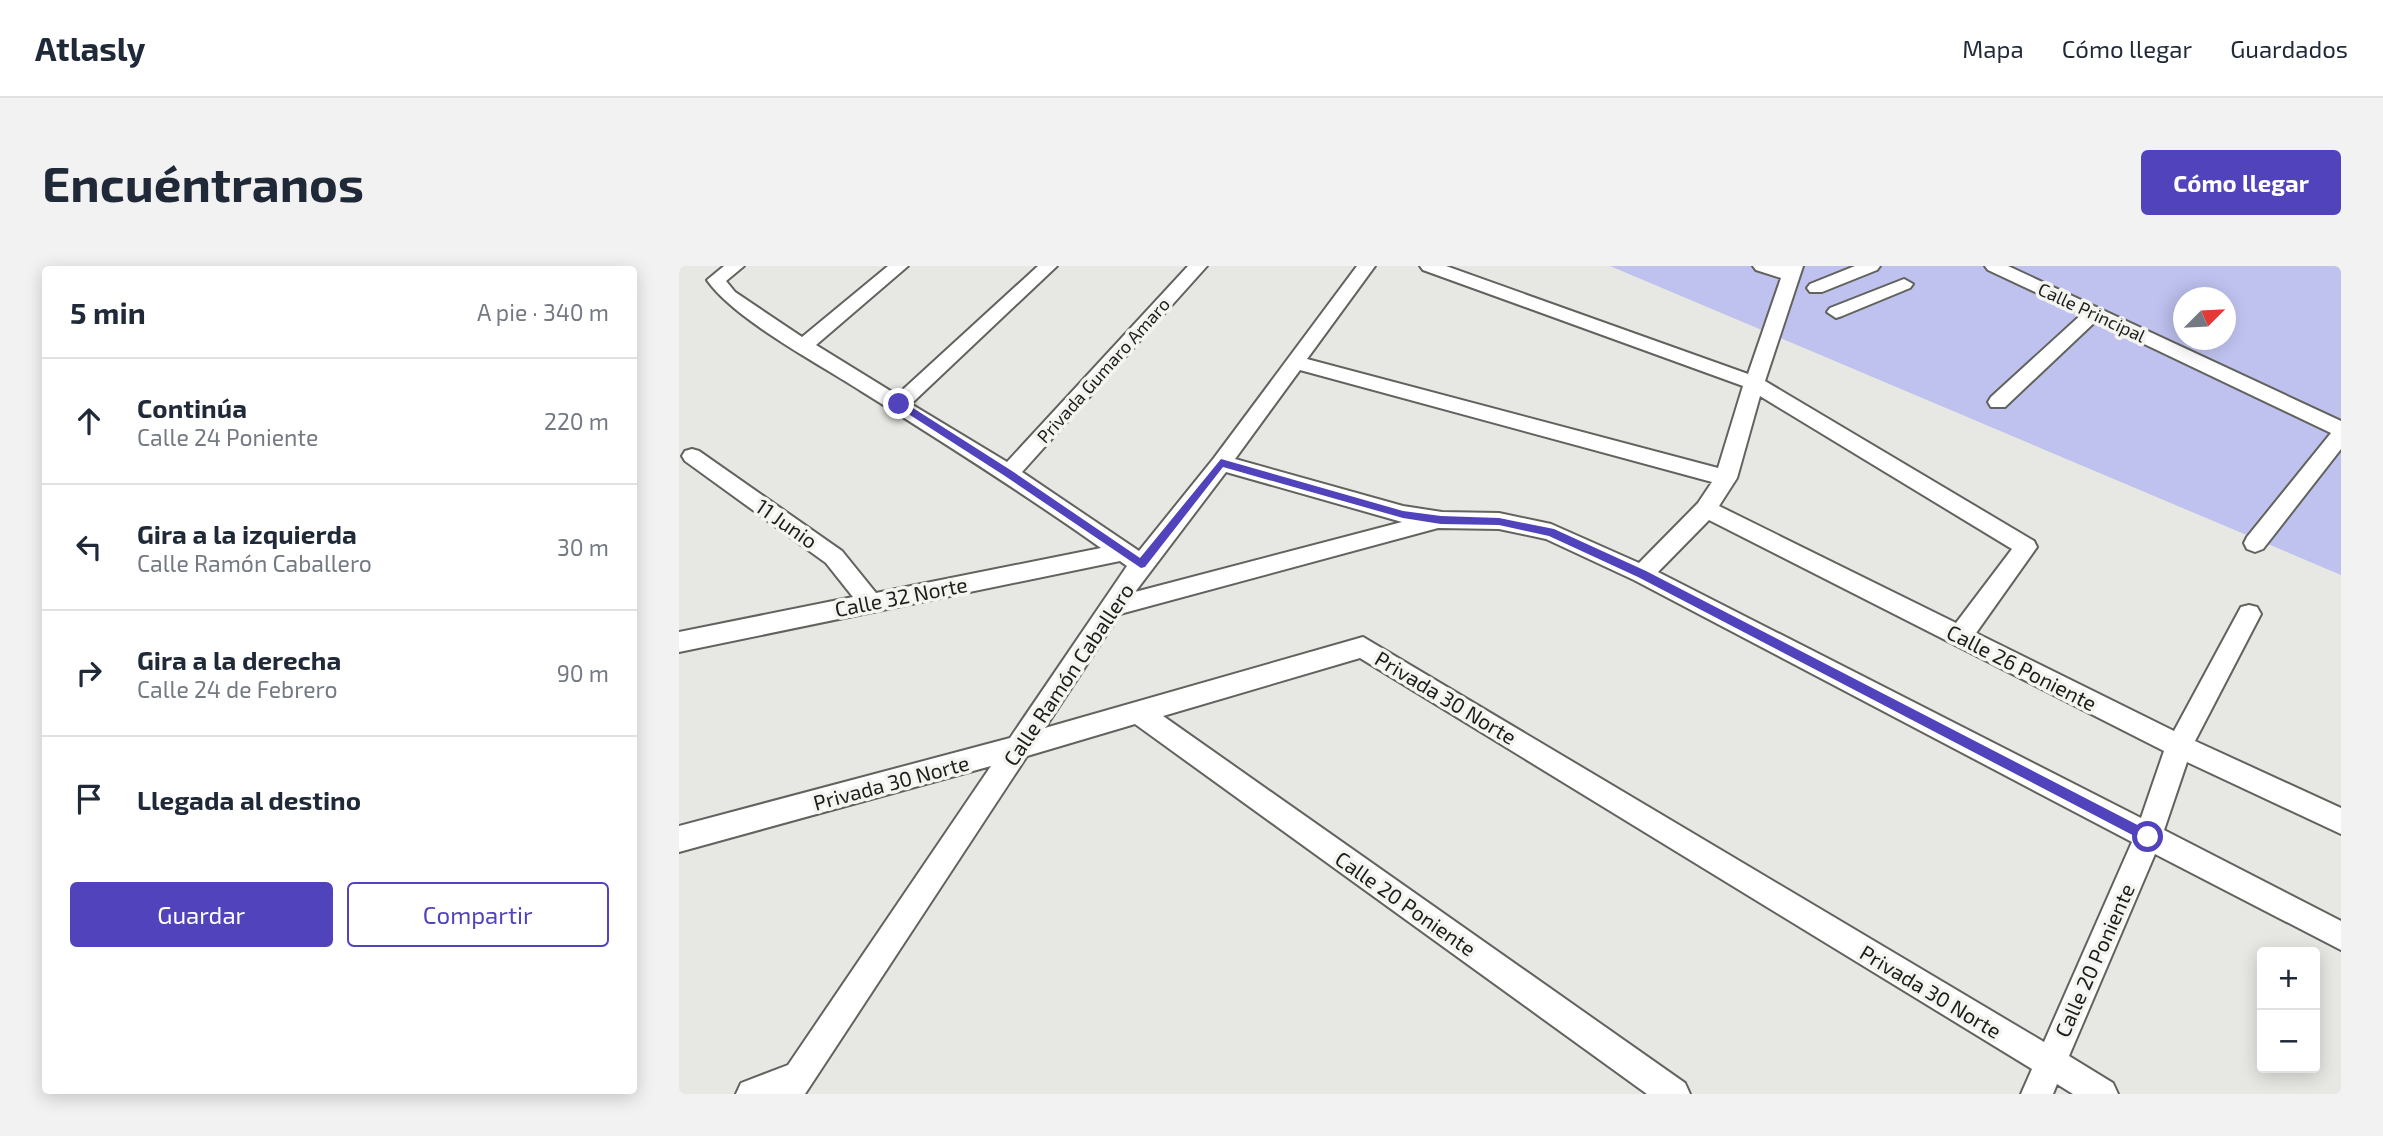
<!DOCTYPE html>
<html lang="es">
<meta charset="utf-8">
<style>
body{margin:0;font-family:"Exo 2",sans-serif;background:#f2f2f3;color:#1f2937}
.controls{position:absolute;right:21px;bottom:21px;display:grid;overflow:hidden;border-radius:7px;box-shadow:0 4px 18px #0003}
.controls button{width:63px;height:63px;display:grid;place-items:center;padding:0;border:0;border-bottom:2px solid #e0e1e3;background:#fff;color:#1f2937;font:35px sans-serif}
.compass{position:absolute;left:1494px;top:21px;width:63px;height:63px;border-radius:50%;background:#fff;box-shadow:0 4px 18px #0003;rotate:66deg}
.stop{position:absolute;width:21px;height:21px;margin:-16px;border:5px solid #5043bb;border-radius:50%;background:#fff}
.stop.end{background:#5043bb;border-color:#fff;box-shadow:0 2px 7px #0008}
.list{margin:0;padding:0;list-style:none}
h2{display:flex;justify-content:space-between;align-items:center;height:91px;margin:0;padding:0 28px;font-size:30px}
h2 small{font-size:23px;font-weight:400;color:#747a83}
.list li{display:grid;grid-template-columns:46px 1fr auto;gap:21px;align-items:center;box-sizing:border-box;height:126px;padding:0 28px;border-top:2px solid #e0e1e3}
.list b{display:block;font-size:26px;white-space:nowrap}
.list p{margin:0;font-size:23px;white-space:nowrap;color:#747a83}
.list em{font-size:23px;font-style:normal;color:#747a83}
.actions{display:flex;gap:14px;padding:21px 28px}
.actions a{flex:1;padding:16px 0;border:2px solid #5043bb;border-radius:7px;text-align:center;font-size:24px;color:#5043bb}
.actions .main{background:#5043bb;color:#fff}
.icon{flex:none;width:38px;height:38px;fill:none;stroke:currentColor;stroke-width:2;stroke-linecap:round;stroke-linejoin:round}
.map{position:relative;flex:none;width:1662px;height:828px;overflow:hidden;border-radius:7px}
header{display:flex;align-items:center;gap:42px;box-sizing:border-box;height:98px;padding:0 35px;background:#fff;border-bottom:2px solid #e0e1e3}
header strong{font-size:33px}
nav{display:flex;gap:38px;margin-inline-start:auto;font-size:24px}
.intro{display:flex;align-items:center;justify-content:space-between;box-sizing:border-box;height:168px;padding:0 42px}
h1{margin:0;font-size:49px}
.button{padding:18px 32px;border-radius:7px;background:#5043bb;color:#fff;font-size:24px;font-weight:700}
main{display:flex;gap:42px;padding:0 42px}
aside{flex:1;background:#fff;border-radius:7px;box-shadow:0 4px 18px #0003}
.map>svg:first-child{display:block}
</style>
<header>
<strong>Atlasly</strong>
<nav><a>Mapa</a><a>Cómo llegar</a><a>Guardados</a></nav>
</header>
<div class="intro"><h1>Encuéntranos</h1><a class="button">Cómo llegar</a></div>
<main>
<aside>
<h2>5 min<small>A pie · 340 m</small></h2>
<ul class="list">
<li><svg class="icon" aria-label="ahead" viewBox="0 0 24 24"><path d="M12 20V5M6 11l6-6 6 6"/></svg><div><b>Continúa</b><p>Calle 24 Poniente</p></div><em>220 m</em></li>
<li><svg class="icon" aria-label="left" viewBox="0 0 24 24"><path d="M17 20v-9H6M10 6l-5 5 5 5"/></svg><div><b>Gira a la izquierda</b><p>Calle Ramón Caballero</p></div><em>30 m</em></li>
<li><svg class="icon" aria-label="right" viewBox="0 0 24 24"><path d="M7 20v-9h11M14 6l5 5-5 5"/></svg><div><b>Gira a la derecha</b><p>Calle 24 de Febrero</p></div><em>90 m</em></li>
<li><svg class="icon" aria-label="arrive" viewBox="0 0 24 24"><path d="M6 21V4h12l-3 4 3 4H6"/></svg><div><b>Llegada al destino</b></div></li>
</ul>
<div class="actions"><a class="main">Guardar</a><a>Compartir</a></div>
</aside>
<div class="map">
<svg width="1662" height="828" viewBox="0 0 1662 828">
<rect width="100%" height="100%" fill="#e7e8e3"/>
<!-- green -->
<path fill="#bfc2ef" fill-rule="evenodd" d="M931,0H1662V309ZM1504,32H1546V74H1504Z"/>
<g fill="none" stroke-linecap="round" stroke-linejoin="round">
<defs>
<g id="street">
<path d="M45,0H65L47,15L56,26L123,71L209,0H229L137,79L218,129L359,0H378L232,138L328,196L509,0H528L343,206L460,285L535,192L678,0H696L628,93L1039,202L1064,120L744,4L741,0H767L1069,108L1102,12L1077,4L1074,0H1124L1086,115L1355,275L1358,281L1297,367L1495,465L1562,341L1570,339L1578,341L1582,348L1516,475L1662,542V568L1508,496L1485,564L1662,655V684L1476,588L1390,790L1434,817L1439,828H1394L1378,818L1374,828H1342L1353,803L681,392L484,450L1006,817L1011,828H968L456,458L348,490L126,828H57L62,817L109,799L312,500L0,586V560L331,472L448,300L441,295L0,386V366L174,331L147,297L6,195L3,190L6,185L13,183L20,185L163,285L197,327L422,282C344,227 264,176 182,125C140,98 55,53 28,14ZM621,104L1033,216L1019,237L960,297L872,258L820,247L763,246L724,240L556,193ZM1081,130L1333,283L1277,357L1040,240L1058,212ZM547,206L723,256L456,326ZM1030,254L1485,485L1462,552L979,306ZM759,262L820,263L867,273L955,314L1453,576L1365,776L684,371L366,462L441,348Z"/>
<polygon points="1176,0 1201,0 1198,4 1143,26 1131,26 1128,22 1131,18"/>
<polygon points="1306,0 1329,0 1662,155 1662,183 1584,283 1576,286 1568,283 1565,277 1568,271 1652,167 1417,55 1326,141 1312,141 1309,136 1312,131 1403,48 1309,4"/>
<polygon points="1225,13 1234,18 1231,22 1163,50 1157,52 1148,46 1151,42"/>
</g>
</defs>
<!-- street casing -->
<use href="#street" stroke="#62625e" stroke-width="4"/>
<!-- street -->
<use href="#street" fill="#fff" fill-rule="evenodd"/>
</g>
<!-- route -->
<polygon fill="#5043bb" points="217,135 223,135 333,205 461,292 542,193 724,245 762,250 820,252 875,263 967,305 1474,567 1476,571 1474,575 1465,575 959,311 870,270 820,259 762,258 724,252 544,201 466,301 462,302 326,210 217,140"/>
<g text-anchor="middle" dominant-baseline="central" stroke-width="7" stroke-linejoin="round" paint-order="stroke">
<!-- far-street labels -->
<g font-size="18" fill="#1d1d1b" stroke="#f4f5f1">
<text transform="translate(1413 46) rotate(25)">Calle Principal</text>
<text transform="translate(424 104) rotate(-48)">Privada Gumaro Amaro</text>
</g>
<!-- street labels -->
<g font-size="21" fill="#1d1d1b" stroke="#f4f5f1">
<text transform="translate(108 257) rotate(35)">11 Junio</text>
<text transform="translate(222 330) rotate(-11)">Calle 32 Norte</text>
<text transform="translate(1343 401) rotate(27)">Calle 26 Poniente</text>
<text transform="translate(389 408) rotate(-56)">Calle Ramón Caballero</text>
<text transform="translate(767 431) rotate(31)">Privada 30 Norte</text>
<text transform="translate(212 516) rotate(-15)">Privada 30 Norte</text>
<text transform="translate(727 637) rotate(35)">Calle 20 Poniente</text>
<text transform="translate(1415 694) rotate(-66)">Calle 20 Poniente</text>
<text transform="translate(1252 725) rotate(31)">Privada 30 Norte</text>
</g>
</g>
</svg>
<div class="controls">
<button>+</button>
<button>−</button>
</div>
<svg class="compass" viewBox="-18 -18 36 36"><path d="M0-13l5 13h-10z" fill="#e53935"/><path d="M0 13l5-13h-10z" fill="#747a83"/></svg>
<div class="stop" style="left:1469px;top:571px"></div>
<div class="stop end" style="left:220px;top:138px"></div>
</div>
</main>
